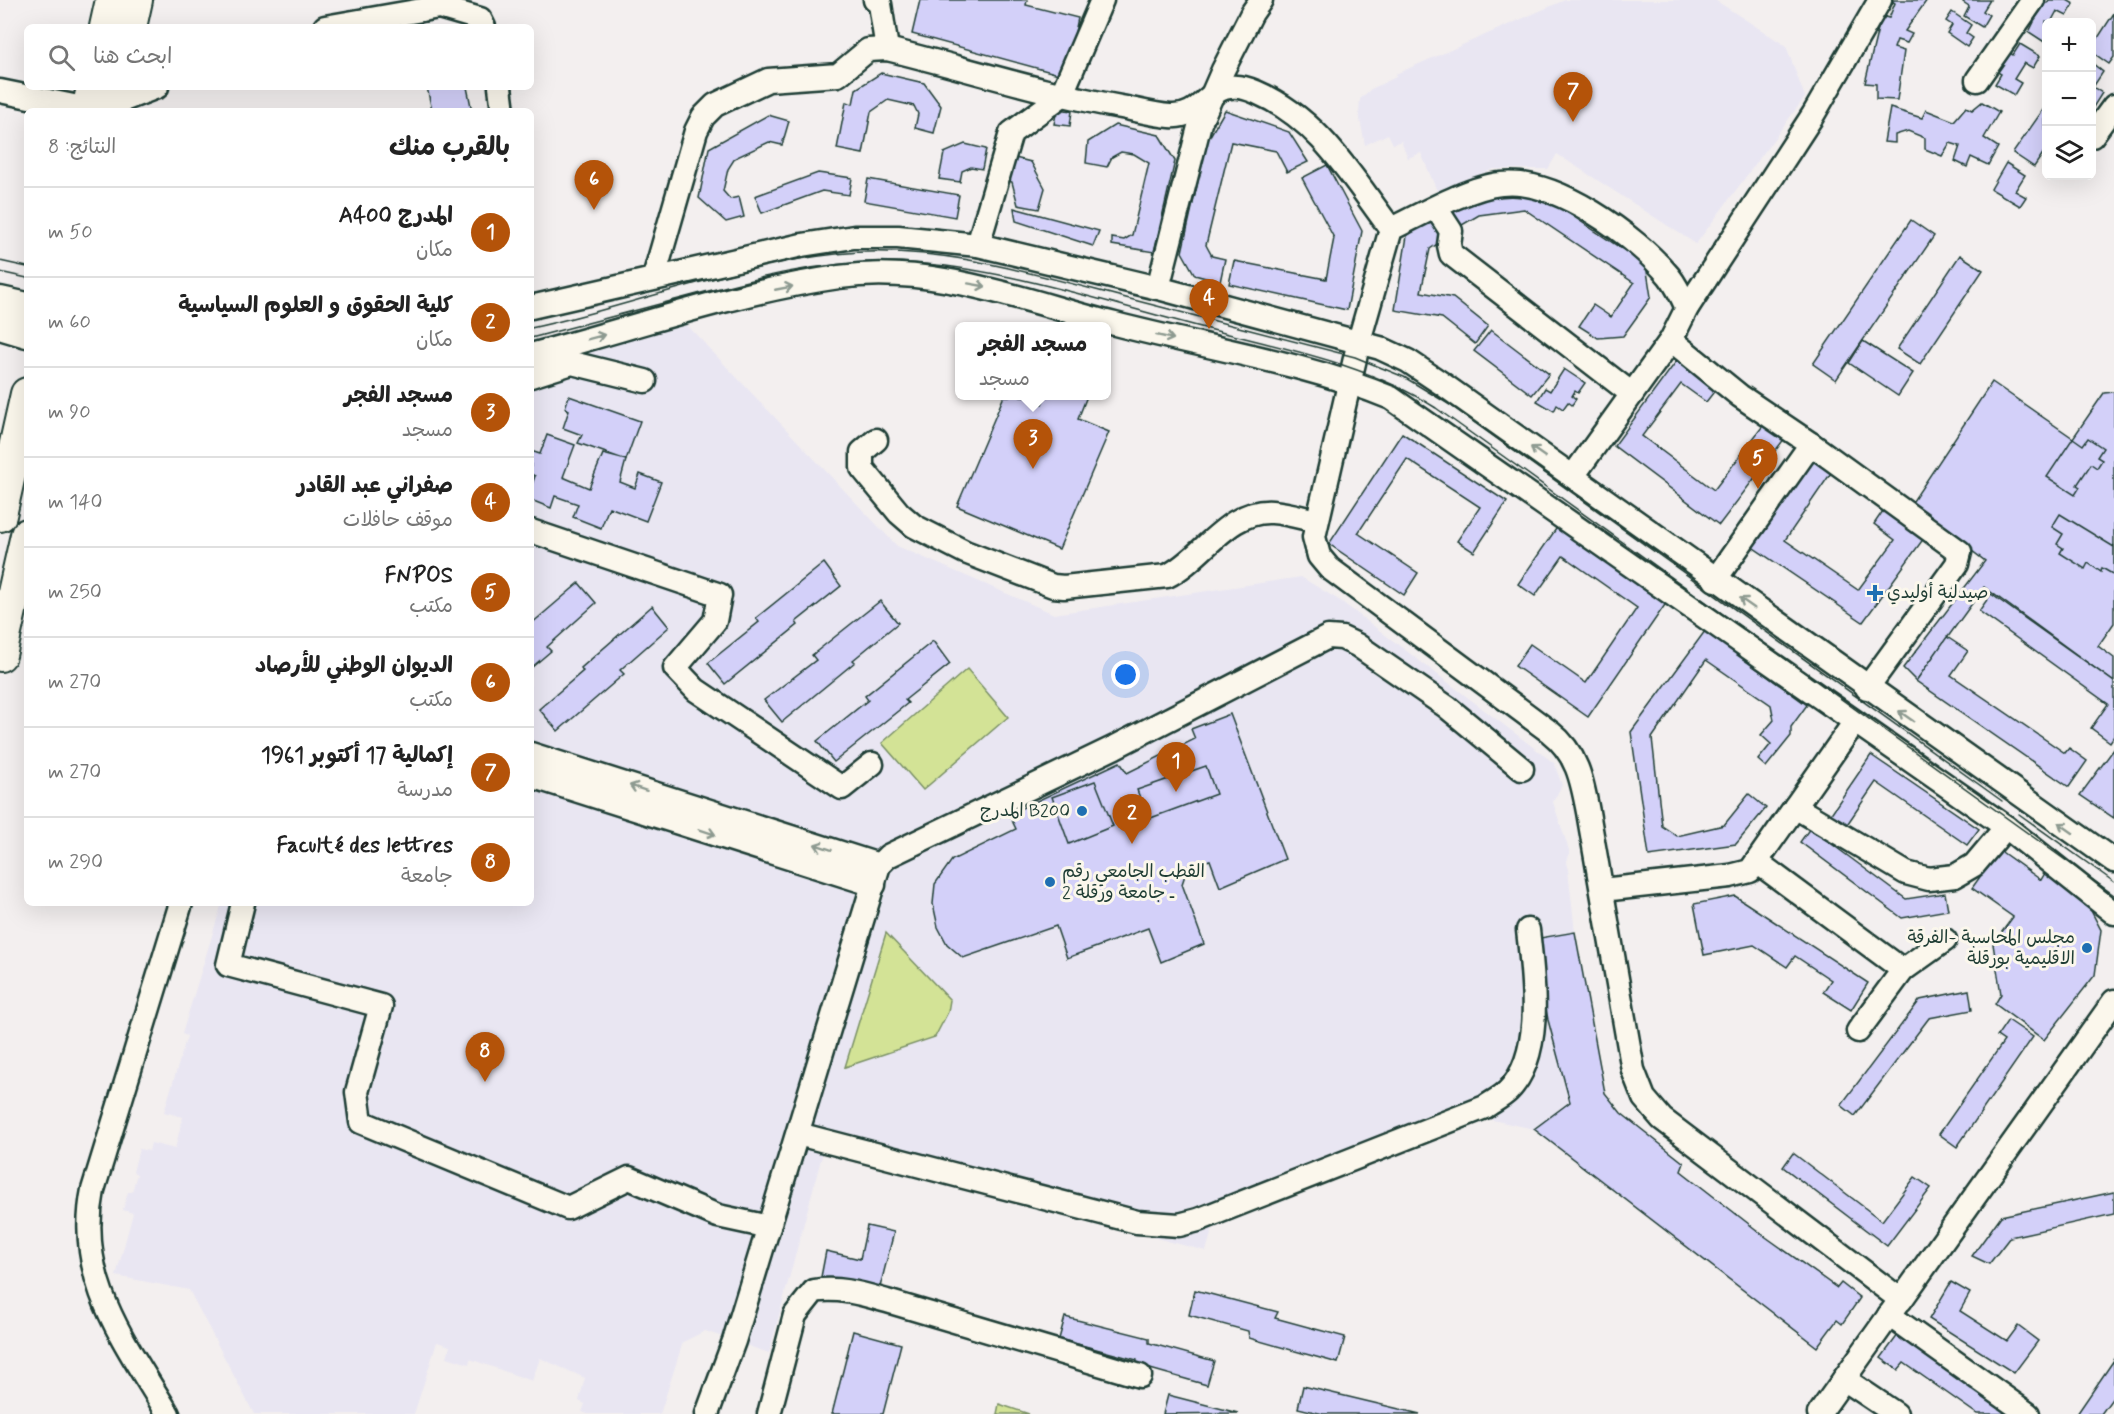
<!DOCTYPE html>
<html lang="ar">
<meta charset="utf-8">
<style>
body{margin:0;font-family:Mynerve,"Playpen Sans Arabic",sans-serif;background:#f6f6f6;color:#222;direction:rtl}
.controls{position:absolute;right:18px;top:18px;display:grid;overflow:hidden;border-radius:9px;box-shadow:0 6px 24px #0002}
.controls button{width:54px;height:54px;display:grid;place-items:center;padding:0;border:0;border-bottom:2px solid #e0e0e0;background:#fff;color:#222;font:30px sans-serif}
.you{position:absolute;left:1126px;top:675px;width:21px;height:21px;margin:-15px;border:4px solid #fff;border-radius:50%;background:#1a73e8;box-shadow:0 0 0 9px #1a73e833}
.badge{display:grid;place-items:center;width:39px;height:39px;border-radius:50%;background:#b45309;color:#fff;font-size:20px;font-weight:700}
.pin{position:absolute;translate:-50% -50px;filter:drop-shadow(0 2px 3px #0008)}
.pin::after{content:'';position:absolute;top:32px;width:21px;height:18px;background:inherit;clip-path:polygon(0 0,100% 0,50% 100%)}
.popup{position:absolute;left:955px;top:322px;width:156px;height:78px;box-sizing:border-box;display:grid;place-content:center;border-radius:9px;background:#fff;filter:drop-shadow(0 2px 4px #0005);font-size:20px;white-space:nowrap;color:#767676}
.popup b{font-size:22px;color:#222}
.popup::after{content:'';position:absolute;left:50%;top:100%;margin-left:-12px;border:12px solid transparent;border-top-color:#fff}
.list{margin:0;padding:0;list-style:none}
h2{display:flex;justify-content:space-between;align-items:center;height:78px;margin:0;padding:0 24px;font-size:26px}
h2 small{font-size:20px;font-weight:400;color:#767676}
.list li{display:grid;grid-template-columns:39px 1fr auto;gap:18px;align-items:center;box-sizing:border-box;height:90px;padding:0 24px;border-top:2px solid #e0e0e0}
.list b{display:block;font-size:22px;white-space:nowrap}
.list p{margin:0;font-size:20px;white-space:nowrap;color:#767676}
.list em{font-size:20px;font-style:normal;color:#767676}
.icon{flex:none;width:33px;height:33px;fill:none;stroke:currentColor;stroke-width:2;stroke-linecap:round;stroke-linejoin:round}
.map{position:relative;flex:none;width:2114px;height:1414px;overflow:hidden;direction:ltr}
.search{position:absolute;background:#fff;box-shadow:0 6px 24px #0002;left:24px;top:24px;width:510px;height:66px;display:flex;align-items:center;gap:15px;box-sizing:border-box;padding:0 21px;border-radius:9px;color:#767676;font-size:22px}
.panel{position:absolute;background:#fff;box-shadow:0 6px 24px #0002;left:24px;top:108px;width:510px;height:798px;border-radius:9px;direction:rtl}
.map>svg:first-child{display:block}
</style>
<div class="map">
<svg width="2114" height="1414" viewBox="0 0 2114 1414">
<rect width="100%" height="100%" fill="#f3efef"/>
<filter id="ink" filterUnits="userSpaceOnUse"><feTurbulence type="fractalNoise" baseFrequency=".0167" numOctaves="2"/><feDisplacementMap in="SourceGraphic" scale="12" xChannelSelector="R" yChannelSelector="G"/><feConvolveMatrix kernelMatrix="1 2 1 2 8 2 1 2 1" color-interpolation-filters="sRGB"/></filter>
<g filter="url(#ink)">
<!-- built -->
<g fill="#e9e6f2">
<polygon points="1565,0 1715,0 1786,46 1805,97 1696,244 1557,154 1548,169 1494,169 1437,191 1421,153 1408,158 1401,141 1393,144 1388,134 1365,145 1359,114 1360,99 1371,89 1396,77 1396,74"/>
<polygon points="687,325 897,546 1054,614 1301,577 1342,602 1554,763 1562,785 1553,802 1570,853 1567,861 1575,932 1534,939 1548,1020 1570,1102 1534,1129 1483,1118 1214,1224 1206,1251 823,1152 769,1353 705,1331 683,1342 660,1414 588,1414 582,1412 585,1404 579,1401 585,1378 540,1358 532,1381 470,1359 469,1364 447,1357 450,1346 437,1342 414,1414 254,1414 189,1290 116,1276 133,1213 123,1210 128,1192 132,1192 137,1174 133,1172 139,1149 149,1151 151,1143 175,1149 183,1117 164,1112 187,1036 182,1034 222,903 531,903 531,365"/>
</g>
<!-- green -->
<g fill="#d3e396" stroke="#799065" stroke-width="1.5">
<polygon points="967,669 1008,717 923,790 882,743"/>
<polygon points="886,933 950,1000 948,1012 935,1037 845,1067"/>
<polygon points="999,1404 1029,1414 997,1414"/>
</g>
<!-- building -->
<g fill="#d3d0f9" stroke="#1f3d34" stroke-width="1.5">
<polygon points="920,0 1027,0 1026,5 1078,18 1066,76 912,34"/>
<polygon points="1890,0 1927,0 1905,31 1912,34 1907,43 1897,40 1894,48 1904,51 1897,100 1876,99 1876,84 1865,83 1881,16 1889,18 1895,3"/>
<polygon points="1964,0 1990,0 1983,11 1989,15 1982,27 1964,16 1969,6 1963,2"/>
<polygon points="2041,0 2047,3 2049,0 2067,0 2074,4 2067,16 2057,11 2051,22 2046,22 2046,43 2029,32 2034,22 2028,18"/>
<polygon points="1952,12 1971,25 1966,33 1973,38 1967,47 1947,33 1952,25 1946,21"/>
<polygon points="2114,13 2114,57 2109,64 2092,52 2092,47"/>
<polygon points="2020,44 2040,56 2033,68 2024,63 2014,79 2021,83 2014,95 1995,84 2001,74 1994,70 2005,50 2013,55"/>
<polygon points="2092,63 2103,72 2093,87 2102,93 2092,109"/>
<polygon points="881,73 924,83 941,106 934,133 915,128 918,114 914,106 888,100 871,112 863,154 837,149 846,102 853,104 856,89"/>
<polygon points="427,87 467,87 472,111 432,111"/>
<polygon points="1982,102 1999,112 1984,138 1998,147 1988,165 1971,157 1967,167 1955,161 1960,146 1950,143 1942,156 1925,149 1925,138 1908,131 1895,135 1895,143 1884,142 1890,108 1922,118 1926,110 1954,121 1966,107 1972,110"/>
<polygon points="2045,107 2046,154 2044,152 2034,167 2013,153"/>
<polygon points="1057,109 1072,111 1070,126 1054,124"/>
<polygon points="1225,110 1289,132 1308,162 1287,172 1276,151 1231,142 1206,245 1212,256 1225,259 1220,282 1195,275 1182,252 1207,141"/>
<polygon points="768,115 789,121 782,145 769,142 735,158 728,169 723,191 730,199 739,197 744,217 726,222 699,198 709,148"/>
<polygon points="1115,125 1159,135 1175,161 1154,252 1112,245 1112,238 1124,240 1132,235 1149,163 1134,154 1121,152 1112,157 1107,167 1086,163 1088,142"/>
<polygon points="965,144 986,149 982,169 971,167 962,171 960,182 939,179 944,153"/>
<polygon points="1007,156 1031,162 1045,188 1039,209 1018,205 1012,182 1002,179"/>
<polygon points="2006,163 2025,175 2015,191 2026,197 2020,206 1991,189"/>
<polygon points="1327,165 1362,231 1347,310 1229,284 1234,261 1326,279 1334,238 1302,178"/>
<polygon points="818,173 852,178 849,195 822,191 762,213 755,196"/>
<polygon points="868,179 959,195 955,217 864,201"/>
<polygon points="1532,189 1646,265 1651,297 1623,336 1598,338 1579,326 1593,305 1611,317 1634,283 1524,209 1479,215 1457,228 1447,211 1473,195"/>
<polygon points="1014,208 1099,231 1093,246 1016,221"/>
<polygon points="1436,216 1449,236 1430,249 1421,292 1453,298 1488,326 1475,344 1442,318 1395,310 1407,236"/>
<polygon points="1911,220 1934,236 1836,380 1813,364"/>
<polygon points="1960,255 1983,270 1920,364 1897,349"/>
<polygon points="1491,330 1549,374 1532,395 1474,351"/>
<polygon points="1863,341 1913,373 1898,396 1849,363"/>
<polygon points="1678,359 1717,388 1706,402 1681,384 1642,436 1714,490 1765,423 1785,438 1719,525 1614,446"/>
<polygon points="1564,369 1585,383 1578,393 1575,391 1572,396 1576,399 1572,405 1568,402 1563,409 1557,405 1554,411 1537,401 1545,388 1550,391"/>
<polygon points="1992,382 2073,438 2104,393 2114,392 2114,623 2098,646 2114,658 2114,682 1984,587 1916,681 1903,668 1985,561 1911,504"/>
<polygon points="569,396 640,421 626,460 578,443 582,435 563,428 569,410 565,408"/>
<polygon points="1004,396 1023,396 1042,404 1046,396 1087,396 1078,419 1109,432 1059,549 957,506"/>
<polygon points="1402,433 1507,502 1474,552 1457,541 1480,507 1407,459 1358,533 1418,573 1404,595 1329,544"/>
<polygon points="547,435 575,445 563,477 589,488 603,454 626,460 620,482 635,488 640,474 661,482 646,521 609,507 601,528 573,517 578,504 555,496 551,508 531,500 531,487 535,476 531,474 531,451 540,454"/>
<polygon points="2073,438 2083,445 2088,438 2103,448 2097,457 2102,460 2097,468 2091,464 2077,485 2080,487 2075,495 2047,477"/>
<polygon points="1813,461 1831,473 1785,540 1858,590 1895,540 1874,524 1887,505 1927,534 1863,622 1751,546"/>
<polygon points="2060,514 2114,547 2114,575 2102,568 2101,572 2088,563 2085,569 2060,553 2063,548 2057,544 2063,534 2052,527"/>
<polygon points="1558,526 1667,602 1588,717 1515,666 1530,644 1586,683 1637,608 1563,556 1535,596 1518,584"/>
<polygon points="824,563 841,586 796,622 798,625 725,684 708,663 759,622 756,618"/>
<polygon points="579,583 596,603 547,647 551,651 531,668 531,624"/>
<polygon points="1991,594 2114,682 2114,736 2110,742 2091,728 2108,704 1979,611"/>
<polygon points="880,601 898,623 853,660 855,662 782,722 764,700 816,660 812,655"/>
<polygon points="652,606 669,627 620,670 624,674 558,731 539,709 583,671 581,668"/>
<polygon points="1705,631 1807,705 1791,727 1791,736 1766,767 1758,760 1771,744 1761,735 1774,720 1771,705 1706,660 1652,738 1662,826 1677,836 1724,825 1749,794 1766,808 1736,844 1649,856 1631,732"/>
<polygon points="1947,637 1968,651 1951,675 2065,753 2069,748 2087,761 2069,787 1916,681"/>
<polygon points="933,641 950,664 905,700 908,703 834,762 817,741 868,700 865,696"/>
<polygon points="1230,714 1285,859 1220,887 1210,860 1188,866 1182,884 1204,944 1161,962 1148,928 1067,958 1056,926 963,958 947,944 938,927 933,904 935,884 952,860 1016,829 1009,814 1120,762 1127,773 1195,739 1191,729"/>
<polygon points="2114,749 2114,818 2080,795"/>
<polygon points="1871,755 1979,829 1967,845 1876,782 1846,826 1830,815"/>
<polygon points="1206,766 1216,794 1148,819 1137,790"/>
<polygon points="1095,781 1113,826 1069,844 1052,797"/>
<polygon points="1810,828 1906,899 1945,893 1948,910 1902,918 1800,842"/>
<polygon points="1999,850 2041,880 2045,873 2087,903 2101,930 2095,975 2044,1040 1995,1004 2001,994 1993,944 2013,917 1972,888"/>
<polygon points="1735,896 1868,983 1851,1010 1823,992 1831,980 1795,956 1787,967 1754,945 1704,955 1694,904"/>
<polygon points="1575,932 1605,1093 1621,1113 1684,1163 1681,1171 1763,1235 1837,1288 1841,1283 1860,1298 1842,1324 1837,1320 1817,1347 1534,1129 1570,1102 1548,1020 1534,939"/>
<polygon points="1969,990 1972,1010 1929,1018 1855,1116 1841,1105 1920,1000"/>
<polygon points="2008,1020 2033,1037 1957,1147 1939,1134 2004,1041 1997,1036"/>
<polygon points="1793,1153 1882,1221 1915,1177 1931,1188 1887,1246 1783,1167"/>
<polygon points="2114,1192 2114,1214 2010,1237 1989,1264 1972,1256 2001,1216"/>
<polygon points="867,1226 894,1232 879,1291 821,1277 826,1251 860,1259"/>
<polygon points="1951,1282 1970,1293 1960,1311 2007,1341 2018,1326 2038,1341 2014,1373 1929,1319"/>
<polygon points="1195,1290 1278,1312 1275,1318 1345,1337 1338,1363 1249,1338 1248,1331 1189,1315"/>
<polygon points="1065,1317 1149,1338 1149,1343 1214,1361 1207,1385 1136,1365 1137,1360 1059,1339"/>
<polygon points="853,1331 901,1344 883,1414 832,1414"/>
<polygon points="1898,1335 2008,1414 1977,1414 1904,1363 1898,1370 1881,1358"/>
<polygon points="2114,1360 2114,1396 2101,1414 2077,1414"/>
<polygon points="1303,1386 1420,1414 1323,1414 1298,1408"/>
<polygon points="1168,1395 1238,1413 1163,1414"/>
</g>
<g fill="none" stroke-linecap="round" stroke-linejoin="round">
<defs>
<g id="minor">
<polyline points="875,0 880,4 887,49"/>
<polyline points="325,27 439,7 480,19 484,27"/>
<polyline points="1977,80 2033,0"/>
<polyline points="500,87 503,111"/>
<polyline points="0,91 88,109"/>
<polyline points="113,104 157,87"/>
<polyline points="2092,136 2114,106"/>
<polyline points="1436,208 1451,231 1449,245 1451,254 1632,394"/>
<polyline points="978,245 1011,133 1061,96 1102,0"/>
<path d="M654,277L696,131L703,117L715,105L768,80L838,75L868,50L887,49C965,68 1042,93 1121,107C1137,110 1154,115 1170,116C1209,119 1207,71 1256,92C1319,119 1351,176 1391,229"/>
<polyline points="1158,288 1200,123 1223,70 1252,13 1261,0"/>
<polyline points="531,307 802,245 854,237 898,237 978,245 1158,288 1380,348 1408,361 1441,383 2114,861"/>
<path d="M1687,308C1682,297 1677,286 1669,276C1636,236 1555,177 1501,184C1469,187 1420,215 1391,229L1359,341L1314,537L1319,556L1329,568L1550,732C1577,753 1582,780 1588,812L1633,1070L1644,1098L1662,1119L1901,1300L2114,1001"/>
<polyline points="1671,340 1740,396 1811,444 1715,580"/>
<path d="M531,355C633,328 735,292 839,277C936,264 1023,301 1115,324C1207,348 1303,362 1391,398L2006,827L2114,913"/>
<polyline points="531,376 572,363 645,381"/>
<path d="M876,440L862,452V468L899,513L914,526L965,552L1053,586L1064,587L1167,576C1202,559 1228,509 1272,512C1287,513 1303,518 1317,521"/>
<polyline points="1811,444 1960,552 1957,564 1867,688"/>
<polyline points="1573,476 1671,340 1687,308 1813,115 1880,0"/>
<polyline points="531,531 720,595 715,621 675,668 696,690 842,788 872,764"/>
<polyline points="531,754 879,865"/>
<polyline points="531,776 874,885"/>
<polyline points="1795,807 1906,873 1929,879 1955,876 1974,865 2006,827"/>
<polyline points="1757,862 1903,970 1858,1031"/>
<polyline points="1602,890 1730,876 1750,871 1854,723"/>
<polyline points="243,903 228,965 381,1006 357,1092 361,1122 568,1208 629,1178 718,1216 769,1227"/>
<polyline points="1903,970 1945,940"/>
<path d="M798,1134L1137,1222L1179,1225L1198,1220L1485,1107C1492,1102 1502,1097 1508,1091C1545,1054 1533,977 1528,930"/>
<polyline points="1889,1315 2028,1414"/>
<polyline points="1844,1379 1896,1414"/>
<path d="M168,1414C125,1341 75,1280 93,1190L181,903"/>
<polyline points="707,1414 734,1341 879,865 888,856 1115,747 1328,637 1342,638 1357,645 1447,707 1522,769"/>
<path d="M769,1414L795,1315L814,1291C840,1287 862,1294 887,1301L1140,1376"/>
<polyline points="1819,1414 1898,1303"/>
</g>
<g id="major">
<polyline points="0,301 27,307"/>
<polyline points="0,325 27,333"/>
</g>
<g id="highway">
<polyline points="106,27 112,0"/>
<polyline points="130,27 136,0"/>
<polyline points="88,111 93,87"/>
<polyline points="112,111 117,87"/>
<polyline points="0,515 27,394"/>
<polyline points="0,655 27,535"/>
</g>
</defs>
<!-- minor casing -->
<use href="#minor" stroke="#1f3d34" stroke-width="27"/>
<!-- major casing -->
<use href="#major" stroke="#1f3d34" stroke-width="33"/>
<!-- highway casing -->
<use href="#highway" stroke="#1f3d34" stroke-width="36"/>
<!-- minor -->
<use href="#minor" stroke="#fbf7ec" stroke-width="22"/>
<!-- major -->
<use href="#major" stroke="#fbf7ec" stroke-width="28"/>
<!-- highway -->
<use href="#highway" stroke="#fbf7ec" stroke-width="32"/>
<!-- tram -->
<g stroke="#1f3d34" stroke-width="1.5">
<polyline points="0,261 27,267"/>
<polyline points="0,272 27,278"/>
<path d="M531,328C633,306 732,265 836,254C935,243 1031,273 1126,298C1202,318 1279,337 1355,357L1404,377L1450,405L2002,801"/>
<path d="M531,338C584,324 637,310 690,296C755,278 821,261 889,262C991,263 1103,302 1201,327C1281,348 1366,363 1436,408L2114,895"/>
<polyline points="2019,814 2114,882"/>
</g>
</g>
<!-- one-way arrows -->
<defs><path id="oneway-shaft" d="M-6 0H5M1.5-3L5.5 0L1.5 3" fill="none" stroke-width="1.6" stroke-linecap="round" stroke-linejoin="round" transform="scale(1.5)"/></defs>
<g stroke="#8d9a90">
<use href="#oneway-shaft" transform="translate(977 285) rotate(10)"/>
<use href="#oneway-shaft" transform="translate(784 288) rotate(-11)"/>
<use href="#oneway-shaft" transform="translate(596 337) rotate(-15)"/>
<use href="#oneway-shaft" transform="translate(1165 337) rotate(13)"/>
<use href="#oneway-shaft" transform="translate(1538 452) rotate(-145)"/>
<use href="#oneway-shaft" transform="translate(1747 603) rotate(-145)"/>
<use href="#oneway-shaft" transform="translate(1906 716) rotate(-145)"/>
<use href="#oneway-shaft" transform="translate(638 788) rotate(-162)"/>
<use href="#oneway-shaft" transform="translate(2066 828) rotate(-145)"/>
<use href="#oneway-shaft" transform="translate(707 832) rotate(18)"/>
<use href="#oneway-shaft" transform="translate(823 847) rotate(-162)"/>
</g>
</g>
<!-- markers -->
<g fill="#1f6fb2" stroke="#fbf7ec" stroke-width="2">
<path d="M1872 584h6v6h6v6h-6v6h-6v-6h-6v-6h6z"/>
<circle cx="1082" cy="811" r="6"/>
<circle cx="1050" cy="882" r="6"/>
<circle cx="2087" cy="948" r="6"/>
</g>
<g text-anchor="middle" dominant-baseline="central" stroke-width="6" stroke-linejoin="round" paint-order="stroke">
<!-- poi labels -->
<g font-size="18" fill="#1f3d34" stroke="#fbf7ec" text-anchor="start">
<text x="1887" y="593">صيدلية أوليدي</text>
<text x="1070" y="811" text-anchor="end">المدرج B200</text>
<text x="1062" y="872">القطب الجامعي رقم<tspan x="1062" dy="21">2 ـ جامعة ورقلة</tspan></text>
<text x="2075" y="938" text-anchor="end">مجلس المحاسبة -الفرقة<tspan x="2075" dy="21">الاقليمية بورقلة</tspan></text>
</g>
</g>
</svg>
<div class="controls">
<button>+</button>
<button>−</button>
<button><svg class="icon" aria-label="layers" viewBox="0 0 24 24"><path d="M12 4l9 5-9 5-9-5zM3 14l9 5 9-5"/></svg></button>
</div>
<div class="you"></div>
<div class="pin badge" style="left:1176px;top:792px">1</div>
<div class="pin badge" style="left:1132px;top:844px">2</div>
<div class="pin badge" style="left:1033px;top:469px">3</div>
<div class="popup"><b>مسجد الفجر</b>مسجد</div>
<div class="pin badge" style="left:1209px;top:329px">4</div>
<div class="pin badge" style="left:1758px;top:489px">5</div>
<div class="pin badge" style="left:594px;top:210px">6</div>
<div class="pin badge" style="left:1573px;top:122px">7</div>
<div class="pin badge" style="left:485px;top:1082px">8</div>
<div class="search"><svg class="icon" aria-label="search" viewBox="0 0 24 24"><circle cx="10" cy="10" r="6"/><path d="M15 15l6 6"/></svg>ابحث هنا</div>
<section class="panel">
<h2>بالقرب منك<small>النتائج: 8</small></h2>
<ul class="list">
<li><span class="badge">1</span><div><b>المدرج A400</b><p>مكان</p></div><em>50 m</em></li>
<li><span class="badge">2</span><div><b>كلية الحقوق و العلوم السياسية</b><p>مكان</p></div><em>60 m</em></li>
<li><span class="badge">3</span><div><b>مسجد الفجر</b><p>مسجد</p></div><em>90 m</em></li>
<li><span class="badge">4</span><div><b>صفراني عبد القادر</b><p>موقف حافلات</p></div><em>140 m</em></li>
<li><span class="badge">5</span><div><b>FNPOS</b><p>مكتب</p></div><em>250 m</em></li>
<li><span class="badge">6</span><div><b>الديوان الوطني للأرصاد</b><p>مكتب</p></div><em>270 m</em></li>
<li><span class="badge">7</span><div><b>إكمالية 17 أكتوبر 1961</b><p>مدرسة</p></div><em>270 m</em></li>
<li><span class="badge">8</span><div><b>Faculté des lettres</b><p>جامعة</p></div><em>290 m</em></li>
</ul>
</section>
</div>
